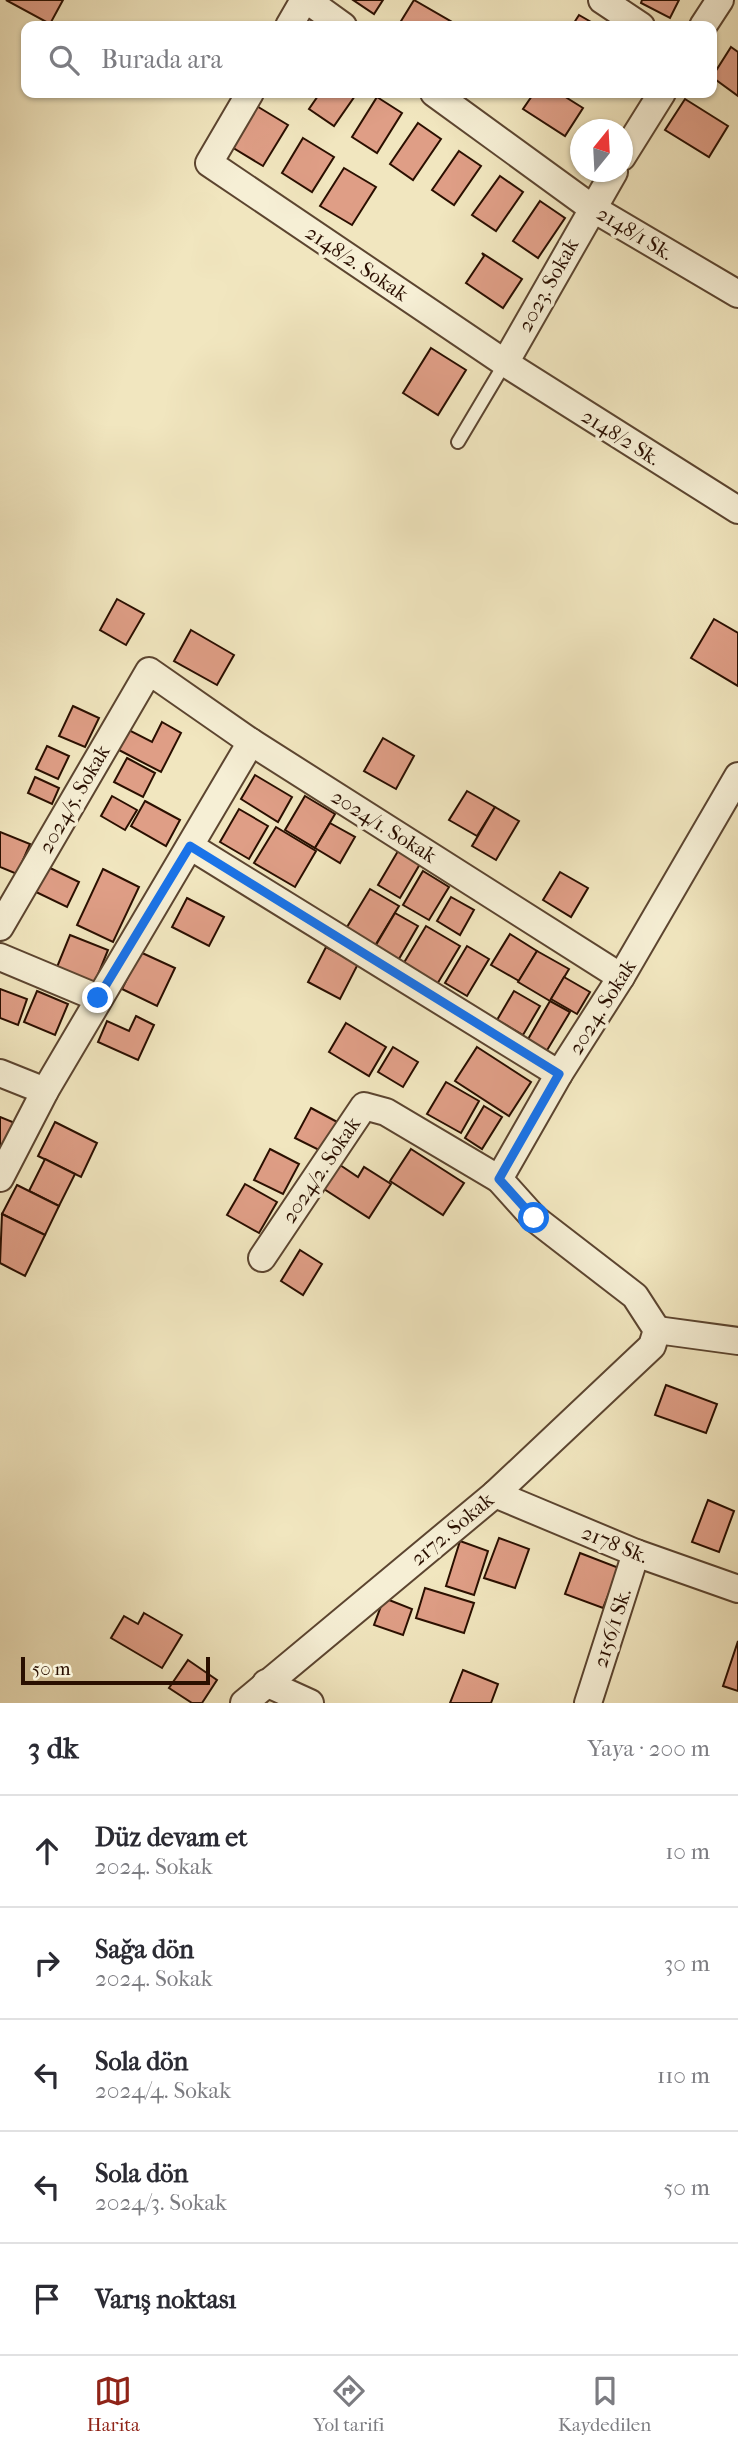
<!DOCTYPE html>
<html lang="tr">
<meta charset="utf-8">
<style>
body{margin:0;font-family:"IM FELL French Canon",serif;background:#f7f7f7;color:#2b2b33}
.compass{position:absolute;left:570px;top:119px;width:63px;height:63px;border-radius:50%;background:#fff;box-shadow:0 2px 5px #0004;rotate:18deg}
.scale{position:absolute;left:21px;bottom:18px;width:189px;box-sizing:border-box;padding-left:7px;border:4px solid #2a0f00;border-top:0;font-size:19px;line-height:24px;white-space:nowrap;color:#2a0f00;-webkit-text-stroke:5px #f6efd5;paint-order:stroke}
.stop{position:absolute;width:21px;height:21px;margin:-16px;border:5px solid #1a73e8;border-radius:50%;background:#fff}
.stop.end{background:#1a73e8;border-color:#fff;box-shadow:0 2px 7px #0008}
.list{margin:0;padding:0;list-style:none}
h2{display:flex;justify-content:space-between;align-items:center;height:91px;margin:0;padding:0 28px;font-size:30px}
h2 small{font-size:23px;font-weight:400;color:#7c7c81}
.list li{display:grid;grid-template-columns:46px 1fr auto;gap:21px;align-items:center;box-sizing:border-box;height:112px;padding:0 28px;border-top:2px solid #e1e1e2}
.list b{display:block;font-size:26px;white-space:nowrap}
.list p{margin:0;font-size:23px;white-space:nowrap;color:#7c7c81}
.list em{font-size:23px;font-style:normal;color:#7c7c81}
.icon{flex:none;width:38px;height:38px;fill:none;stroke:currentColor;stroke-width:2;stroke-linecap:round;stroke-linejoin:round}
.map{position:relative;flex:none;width:738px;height:1703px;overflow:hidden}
.search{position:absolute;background:#fff;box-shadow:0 2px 5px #0004;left:21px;right:21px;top:21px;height:77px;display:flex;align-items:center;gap:18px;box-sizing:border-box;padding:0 24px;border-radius:14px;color:#7c7c81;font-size:26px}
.sheet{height:651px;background:#fff}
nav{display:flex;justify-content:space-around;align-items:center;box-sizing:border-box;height:98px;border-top:2px solid #e1e1e2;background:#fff;font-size:19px;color:#7c7c81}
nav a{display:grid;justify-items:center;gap:4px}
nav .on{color:#8f2418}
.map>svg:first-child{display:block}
</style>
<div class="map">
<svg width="738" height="1703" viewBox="0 0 738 1703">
<rect width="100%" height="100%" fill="#f1e6bf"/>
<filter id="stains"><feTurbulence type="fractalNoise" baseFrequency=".00286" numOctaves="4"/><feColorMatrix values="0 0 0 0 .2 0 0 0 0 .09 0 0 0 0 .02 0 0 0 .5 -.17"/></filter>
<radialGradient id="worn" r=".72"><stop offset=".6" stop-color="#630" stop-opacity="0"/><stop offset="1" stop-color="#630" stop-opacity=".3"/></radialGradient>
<!-- building -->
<g fill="#df9e86" stroke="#2a0f00" stroke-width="2">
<polygon points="6,0 63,0 50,24"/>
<polygon points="353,0 383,0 374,14"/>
<polygon points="414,0 452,22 450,26 398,26"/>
<polygon points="642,0 679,0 670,18 641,3"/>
<polygon points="579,15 598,26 572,26"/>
<polygon points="731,47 738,52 738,96 712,77"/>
<polygon points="320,93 357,93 334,126 309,109"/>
<polygon points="534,93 559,93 583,108 565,136 523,109"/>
<polygon points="377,97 402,113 377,153 352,137"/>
<polygon points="685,99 728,126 709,157 665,130"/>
<polygon points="255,105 288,125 263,166 230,146"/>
<polygon points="418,123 441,139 413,180 390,164"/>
<polygon points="303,138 334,157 312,192 282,173"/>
<polygon points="459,151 481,166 454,205 432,190"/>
<polygon points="344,168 376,187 352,225 320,206"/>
<polygon points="500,176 523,192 496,231 472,215"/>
<polygon points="540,201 565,218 538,258 513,241"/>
<polygon points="482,253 522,279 503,308 466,283 484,256"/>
<polygon points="431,348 466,370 438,415 403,393"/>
<polygon points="117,599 144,614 126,645 100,630"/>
<polygon points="714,619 738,633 738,686 691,658"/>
<polygon points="191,630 234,655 217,685 174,661"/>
<polygon points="73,706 99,718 85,747 59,736"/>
<polygon points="162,722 181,733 161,772 117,749 127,729 152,742"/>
<polygon points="383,738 414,756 396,789 364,771"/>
<polygon points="47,746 69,756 58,779 36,769"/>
<polygon points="127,758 155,773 143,797 114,782"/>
<polygon points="255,775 292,797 278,822 241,799"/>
<polygon points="35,777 59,788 52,804 28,793"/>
<polygon points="467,791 495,807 477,836 449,820"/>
<polygon points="112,796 137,810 125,830 101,816"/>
<polygon points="305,796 335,814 315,848 285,830"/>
<polygon points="145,801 180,820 166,846 131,826"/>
<polygon points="495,807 519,821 496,860 472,846"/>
<polygon points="239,809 268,826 249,859 220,842"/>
<polygon points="330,823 355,837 340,863 315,848"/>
<polygon points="276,827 316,851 295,887 254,863"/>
<polygon points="0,832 30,844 17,874 0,867"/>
<polygon points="398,851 420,864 400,898 378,885"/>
<polygon points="48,867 79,882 67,907 36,892"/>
<polygon points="103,869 139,887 113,942 77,925"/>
<polygon points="423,871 449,887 429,920 403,905"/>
<polygon points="560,872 588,888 571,917 543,900"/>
<polygon points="370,889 399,906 373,949 344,932"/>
<polygon points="451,897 474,910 460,935 437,921"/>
<polygon points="187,898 224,917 209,946 172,927"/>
<polygon points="395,913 418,926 396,964 373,950"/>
<polygon points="426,926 460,946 436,986 402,966"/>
<polygon points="510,934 537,951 519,981 491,965"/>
<polygon points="70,935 108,950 93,987 55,972"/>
<polygon points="467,946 489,959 467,996 445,983"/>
<polygon points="326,947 358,964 340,999 308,982"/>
<polygon points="537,951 569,969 550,1001 518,982"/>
<polygon points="140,952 175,968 157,1006 122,989"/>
<polygon points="564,977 590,992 577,1014 551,999"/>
<polygon points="0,989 27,999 18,1025 0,1018"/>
<polygon points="37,991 68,1004 55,1035 24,1022"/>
<polygon points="514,991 540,1006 523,1035 497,1020"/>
<polygon points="550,1001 570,1012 546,1052 527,1041"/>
<polygon points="136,1016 154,1025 138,1060 98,1042 107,1021 129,1031"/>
<polygon points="346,1023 386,1047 369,1076 329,1052"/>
<polygon points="393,1047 418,1062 403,1087 378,1072"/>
<polygon points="477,1047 531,1082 509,1116 455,1081"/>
<polygon points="446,1082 479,1101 461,1133 427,1114"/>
<polygon points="484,1106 502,1117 482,1149 465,1138"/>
<polygon points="311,1108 341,1124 325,1153 295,1138"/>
<polygon points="0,1117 15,1123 0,1153"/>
<polygon points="55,1122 97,1143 81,1177 38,1156"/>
<polygon points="270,1149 299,1164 283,1194 254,1180"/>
<polygon points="411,1149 464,1183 443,1215 390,1181"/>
<polygon points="45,1159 75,1174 59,1206 29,1191"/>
<polygon points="340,1165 358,1177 364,1167 391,1184 369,1218 324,1189"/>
<polygon points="245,1184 277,1202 259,1233 227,1215"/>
<polygon points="17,1185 59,1206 45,1235 2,1214"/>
<polygon points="2,1214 45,1235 25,1276 0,1263"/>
<polygon points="300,1250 322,1264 303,1295 281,1281"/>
<polygon points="666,1385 717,1404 706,1433 655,1415"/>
<polygon points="708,1500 734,1511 719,1552 692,1542"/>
<polygon points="499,1538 529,1549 515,1588 484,1578"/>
<polygon points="460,1541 488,1551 474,1595 446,1586"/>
<polygon points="580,1553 619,1568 603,1608 565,1594"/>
<polygon points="425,1588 474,1603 464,1633 416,1618"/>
<polygon points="384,1598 412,1609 403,1635 374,1625"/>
<polygon points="144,1613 182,1635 162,1668 111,1638 124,1616 138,1624"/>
<polygon points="738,1641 738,1691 723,1686"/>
<polygon points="188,1660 217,1680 202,1703 192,1703 169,1688"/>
<polygon points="463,1670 498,1684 491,1703 450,1703"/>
</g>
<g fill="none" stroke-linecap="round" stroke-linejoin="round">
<defs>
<polyline id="service" points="458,442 505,363"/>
<g id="minor">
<polyline points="307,0 343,26"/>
<polyline points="602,0 641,26"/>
<polyline points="289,26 304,0"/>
<polyline points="703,26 720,0"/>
<polyline points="250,93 209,163 505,363 738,510"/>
<polyline points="434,93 592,208 738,294"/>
<polyline points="622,157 662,93"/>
<polyline points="505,363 614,172"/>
<polyline points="190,846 559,1074"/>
<polyline points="0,927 149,671 251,742 621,977"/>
<polyline points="0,957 98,998"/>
<polyline points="0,1073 45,1091"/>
<polyline points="0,1178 45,1091 251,742"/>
<polyline points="262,1258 364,1106 386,1112 499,1179"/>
<polyline points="657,1330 738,1341"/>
<polyline points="495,1494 636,1553 738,1589"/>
<polyline points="266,1683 310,1703"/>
<polyline points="244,1703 495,1494 652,1346 657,1330 635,1296 534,1218 499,1179 559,1074 621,977 738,776"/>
<polyline points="588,1703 636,1553"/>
</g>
</defs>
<!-- service casing -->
<use href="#service" stroke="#5c4530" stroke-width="16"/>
<!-- minor casing -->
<use href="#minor" stroke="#5c4530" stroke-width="30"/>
<!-- service -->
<use href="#service" stroke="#f6efd5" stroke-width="12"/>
<!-- minor -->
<use href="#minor" stroke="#f6efd5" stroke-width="26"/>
</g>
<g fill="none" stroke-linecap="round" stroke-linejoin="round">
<!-- route -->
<polyline stroke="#1a73e8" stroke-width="9" points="98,998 190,846 559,1074 499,1179 534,1218"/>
</g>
<g text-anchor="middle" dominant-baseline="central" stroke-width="7" stroke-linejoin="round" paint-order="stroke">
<!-- street labels -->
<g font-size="21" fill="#2a0f00" stroke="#f6efd5">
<text transform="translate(635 233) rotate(31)">2148/1 Sk.</text>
<text transform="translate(357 263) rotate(34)">2148/2. Sokak</text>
<text transform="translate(548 285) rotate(-61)">2023. Sokak</text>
<text transform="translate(621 437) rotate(32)">2148/2 Sk.</text>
<text transform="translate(74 799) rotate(-60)">2024/5. Sokak</text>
<text transform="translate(384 826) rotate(32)">2024/1. Sokak</text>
<text transform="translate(602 1007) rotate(-58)">2024. Sokak</text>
<text transform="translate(321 1170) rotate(-56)">2024/2. Sokak</text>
<text transform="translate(452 1529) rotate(-40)">2172. Sokak</text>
<text transform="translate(615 1544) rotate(22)">2178 Sk.</text>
<text transform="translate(612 1628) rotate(-72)">2156/1 Sk.</text>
</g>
</g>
<rect width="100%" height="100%" filter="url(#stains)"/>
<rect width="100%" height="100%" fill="url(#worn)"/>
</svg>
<svg class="compass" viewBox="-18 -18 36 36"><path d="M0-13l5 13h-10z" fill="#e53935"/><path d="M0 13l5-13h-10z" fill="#7c7c81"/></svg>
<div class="scale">50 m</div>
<div class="stop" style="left:534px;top:1218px"></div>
<div class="stop end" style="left:98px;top:998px"></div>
<div class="search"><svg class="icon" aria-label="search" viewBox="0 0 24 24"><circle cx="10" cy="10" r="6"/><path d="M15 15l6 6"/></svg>Burada ara</div>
</div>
<section class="sheet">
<h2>3 dk<small>Yaya · 200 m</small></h2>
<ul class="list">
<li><svg class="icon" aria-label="ahead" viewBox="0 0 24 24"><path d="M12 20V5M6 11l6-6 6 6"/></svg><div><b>Düz devam et</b><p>2024. Sokak</p></div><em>10 m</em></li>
<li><svg class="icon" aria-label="right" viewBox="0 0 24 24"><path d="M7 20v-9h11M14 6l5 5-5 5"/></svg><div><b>Sağa dön</b><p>2024. Sokak</p></div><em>30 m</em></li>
<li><svg class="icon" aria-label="left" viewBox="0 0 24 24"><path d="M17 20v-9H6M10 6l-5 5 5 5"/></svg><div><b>Sola dön</b><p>2024/4. Sokak</p></div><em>110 m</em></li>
<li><svg class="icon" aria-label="left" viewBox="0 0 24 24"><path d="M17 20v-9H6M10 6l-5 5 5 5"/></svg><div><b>Sola dön</b><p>2024/3. Sokak</p></div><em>50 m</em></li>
<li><svg class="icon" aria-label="arrive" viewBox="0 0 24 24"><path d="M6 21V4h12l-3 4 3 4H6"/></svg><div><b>Varış noktası</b></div></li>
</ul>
</section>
<nav>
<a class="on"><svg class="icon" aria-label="map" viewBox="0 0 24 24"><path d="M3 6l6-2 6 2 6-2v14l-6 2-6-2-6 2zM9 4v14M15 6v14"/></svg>Harita</a>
<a><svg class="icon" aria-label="directions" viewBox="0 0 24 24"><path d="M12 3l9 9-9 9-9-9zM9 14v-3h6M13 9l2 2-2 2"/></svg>Yol tarifi</a>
<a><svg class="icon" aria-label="saved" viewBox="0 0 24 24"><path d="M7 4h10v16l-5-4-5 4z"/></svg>Kaydedilen</a>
</nav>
